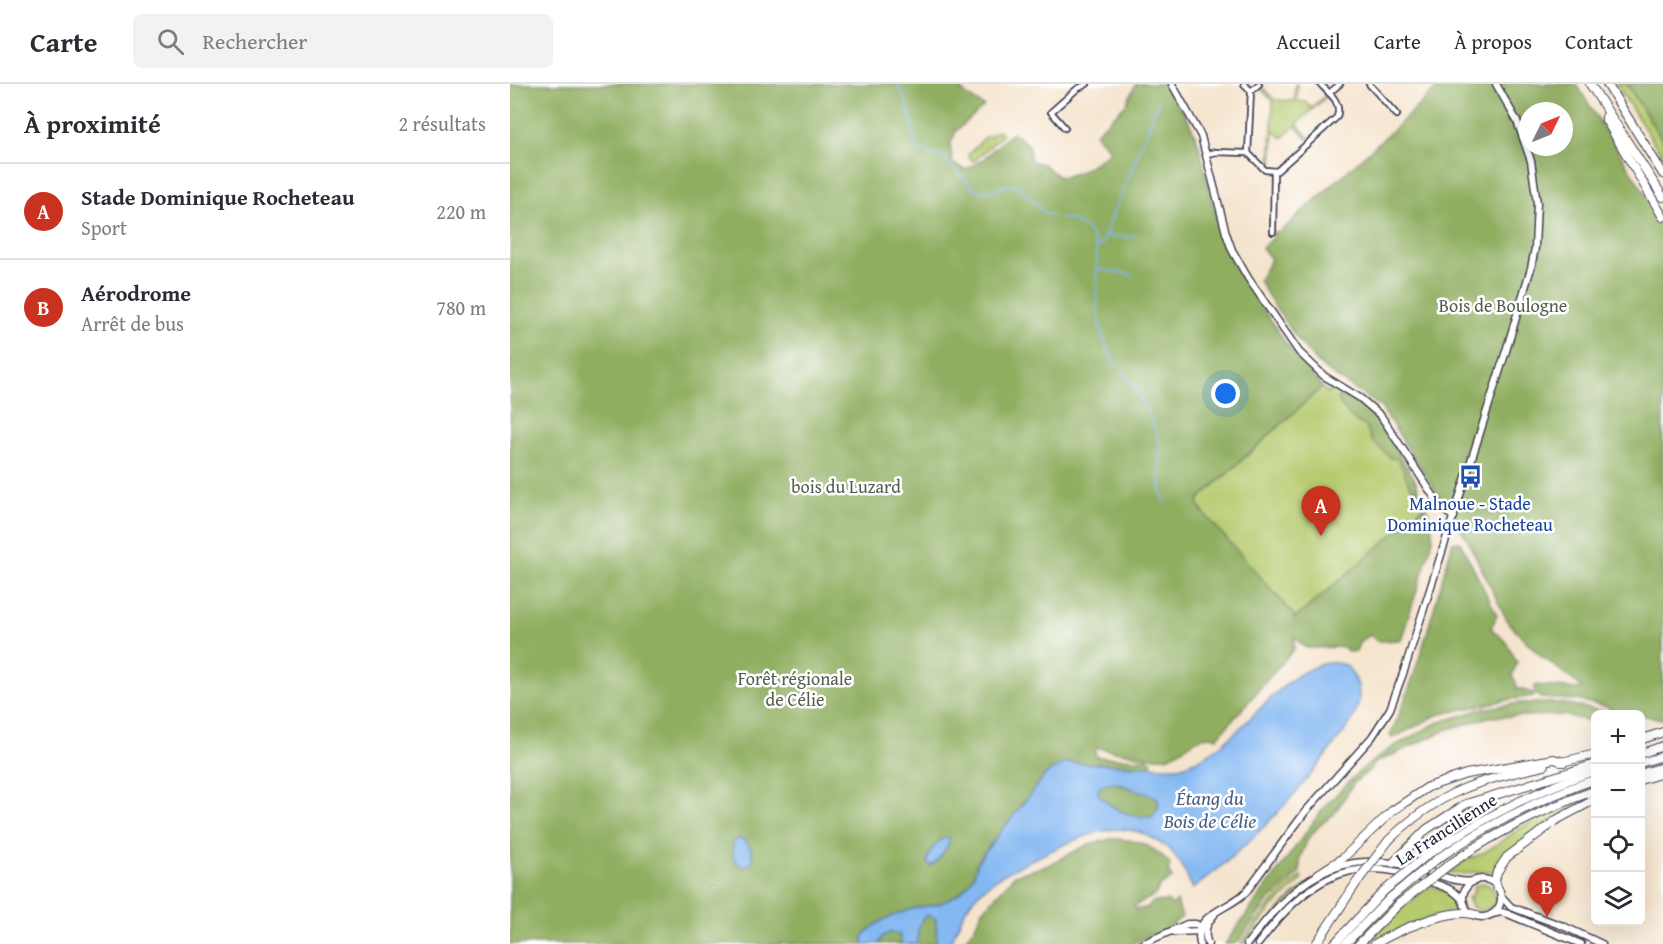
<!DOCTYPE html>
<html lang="fr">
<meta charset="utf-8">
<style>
body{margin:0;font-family:"Gentium Book Plus",serif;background:#f2f2f3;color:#2b2b33}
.controls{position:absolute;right:18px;bottom:18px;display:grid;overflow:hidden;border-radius:9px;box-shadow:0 6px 24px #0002}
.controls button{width:54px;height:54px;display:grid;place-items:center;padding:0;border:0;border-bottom:2px solid #e1e1e2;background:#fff;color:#2b2b33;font:30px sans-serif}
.compass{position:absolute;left:1009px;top:18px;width:54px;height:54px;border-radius:50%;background:#fff;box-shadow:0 6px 24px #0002;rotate:47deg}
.you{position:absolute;left:716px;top:310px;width:21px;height:21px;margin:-15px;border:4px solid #fff;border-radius:50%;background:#1a73e8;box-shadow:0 0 0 9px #1a73e833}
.badge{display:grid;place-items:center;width:39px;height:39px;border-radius:50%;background:#c8321e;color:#fff;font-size:20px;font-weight:700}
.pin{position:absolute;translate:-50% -50px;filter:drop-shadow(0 2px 3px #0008)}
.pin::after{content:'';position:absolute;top:32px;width:21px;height:18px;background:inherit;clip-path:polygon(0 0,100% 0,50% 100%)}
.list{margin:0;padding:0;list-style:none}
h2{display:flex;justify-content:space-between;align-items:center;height:78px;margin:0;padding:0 24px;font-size:26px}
h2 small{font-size:20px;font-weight:400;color:#7c7c81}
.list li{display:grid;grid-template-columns:39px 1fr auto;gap:18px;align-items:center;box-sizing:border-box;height:96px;padding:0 24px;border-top:2px solid #e1e1e2}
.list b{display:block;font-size:22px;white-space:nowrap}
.list p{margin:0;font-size:20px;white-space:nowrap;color:#7c7c81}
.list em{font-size:20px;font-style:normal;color:#7c7c81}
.icon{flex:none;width:33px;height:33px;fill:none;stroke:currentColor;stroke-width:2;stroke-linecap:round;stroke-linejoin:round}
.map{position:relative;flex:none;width:1153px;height:860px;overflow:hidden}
header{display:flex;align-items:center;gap:36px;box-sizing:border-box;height:84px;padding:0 30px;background:#fff;border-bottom:2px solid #e1e1e2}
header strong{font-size:28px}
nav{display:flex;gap:33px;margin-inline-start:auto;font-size:21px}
.search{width:420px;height:54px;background:#f2f2f3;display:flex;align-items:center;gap:15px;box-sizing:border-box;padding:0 21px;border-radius:9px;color:#7c7c81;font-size:22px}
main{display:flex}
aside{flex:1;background:#fff}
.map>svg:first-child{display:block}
</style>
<header>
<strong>Carte</strong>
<div class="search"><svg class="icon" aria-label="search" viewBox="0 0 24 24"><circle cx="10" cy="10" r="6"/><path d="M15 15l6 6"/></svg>Rechercher</div>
<nav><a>Accueil</a><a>Carte</a><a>À propos</a><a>Contact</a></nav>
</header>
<main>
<aside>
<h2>À proximité<small>2 résultats</small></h2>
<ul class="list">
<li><span class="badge">A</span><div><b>Stade Dominique Rocheteau</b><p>Sport</p></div><em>220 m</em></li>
<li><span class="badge">B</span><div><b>Aérodrome</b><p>Arrêt de bus</p></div><em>780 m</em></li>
</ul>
</aside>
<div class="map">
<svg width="1153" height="860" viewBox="0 0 1153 860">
<rect width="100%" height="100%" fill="#fff"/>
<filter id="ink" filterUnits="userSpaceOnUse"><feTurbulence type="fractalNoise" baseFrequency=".0167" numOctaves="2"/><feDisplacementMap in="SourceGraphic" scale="12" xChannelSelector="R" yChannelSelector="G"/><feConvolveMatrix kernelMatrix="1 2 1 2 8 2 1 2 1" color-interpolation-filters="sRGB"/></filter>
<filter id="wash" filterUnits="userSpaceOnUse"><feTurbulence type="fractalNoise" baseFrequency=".008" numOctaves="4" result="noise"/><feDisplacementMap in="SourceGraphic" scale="24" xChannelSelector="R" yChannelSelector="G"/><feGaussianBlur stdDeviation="1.35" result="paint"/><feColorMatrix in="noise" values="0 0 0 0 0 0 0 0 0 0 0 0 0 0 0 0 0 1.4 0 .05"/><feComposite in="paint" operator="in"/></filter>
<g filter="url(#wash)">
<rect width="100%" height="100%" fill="#f5e4cd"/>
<!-- green -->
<g fill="#b6ca6e" stroke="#6c7654" stroke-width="1.5">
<polygon points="785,0 787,0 787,17 796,18 801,24 816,11 817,12 787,40 799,54 797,55 785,42 772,54 764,46 762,83 760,83 763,18 750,4 752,3 765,16 784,17"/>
<polygon points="1106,0 1117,0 1153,57 1153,73"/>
<polygon points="490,47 492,51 464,77 460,75 458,71 476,52 479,53 485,48"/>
<path d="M812,303L817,309L820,306C861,315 884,362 904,394C908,402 909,412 916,419L886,449L784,535L685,419Z"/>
<path d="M1079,714L1059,726L984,788C966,784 957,794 939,788L959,774C975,772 998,751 1012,743C1033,731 1056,722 1079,714Z"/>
<path d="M846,781L847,784C838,786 828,788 819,791C786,803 765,833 745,860H741C773,819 793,793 846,781Z"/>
<path d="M791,792L792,796L762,824L734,860H731C749,835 765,810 791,792Z"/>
<path d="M973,799C986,803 990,814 981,824L971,827L962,823L958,813H961L964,805L963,803Z"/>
<polygon points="921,801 944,811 953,824 923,832 856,860 889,827"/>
</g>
<!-- forest -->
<g fill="#90ae61" stroke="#59684e" stroke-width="1.5" fill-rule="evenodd">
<path d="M0,0H446L456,11L474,22L446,47L440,61L443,80L456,86L473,75L502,49L519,61L520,74L523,78L533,80L549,93C569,91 585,79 600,68C598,60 588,57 586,49L616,20L626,0H654L679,37L689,61L704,125L719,174L775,258L812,303L690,414L688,419L691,426L784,531V535L916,422L921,438L923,456L891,556L867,557L860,551L850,557L846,567L839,568L833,563L796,564L784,553V565L707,654C690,646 673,669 657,673C648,675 598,666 587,664L585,667L587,673C598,673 631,677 637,673L642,679L639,682L554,679L537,689L467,778C465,800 448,813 428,820C421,822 413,822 405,824C385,830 368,840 353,853V860H0Z"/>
<path d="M931,0H1066L1153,138V635L1101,626L1097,623L1067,616L1030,614L1025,608L1024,603L1027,601L1067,605L1072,603L1030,571L999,540L957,455L871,323C854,310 837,301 820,289C797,273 763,222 749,196L761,175L752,164L763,154V148H770L885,44ZM1018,27H1054V63H1018Z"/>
<polygon points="1117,0 1153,0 1153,57"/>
<path d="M833,311L854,324L870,339L903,393L909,407H906C895,400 895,383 886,374L882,375L862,357L856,342C845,339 830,324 828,313Z"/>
<path d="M943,458H950L987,531L981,544L996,558L1007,578L1002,592L1006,598V604L1023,609L1025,612L996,616L927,631L883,654L880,652C908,591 924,522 943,458Z"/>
<polygon points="1009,619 1052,619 1106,630 1086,630 1085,638 1052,631 979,633 936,646 865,679 860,686 844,699 824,730 809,742 798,755 790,774 790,788 758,817 728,858 724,860 715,860 815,722 852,685 883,663 927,639 972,625"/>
<path d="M596,699H606L647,713L649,722L643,732C623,736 602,725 588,710V705Z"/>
<path d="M601,755C626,755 644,761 660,780L658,787L662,794L650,802L645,811L625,822L626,826L638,823L643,818L658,817L662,822L667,817L672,833L655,846L621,860H452L464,844L473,826L505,791L536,782L579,760Z"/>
<path d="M418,831L426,835L427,860H407C408,848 407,837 418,831Z"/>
<polygon points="381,848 389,849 392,860 369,860 371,853"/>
</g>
<!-- water -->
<g fill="#84b8f2" stroke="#536d96" stroke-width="1.5" fill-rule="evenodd">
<path d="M820,578L836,581C844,592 850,600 849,614C848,633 834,648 823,662C783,716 737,764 683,805C677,793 672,779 663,769C659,764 653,761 648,758C612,731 571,753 536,769C511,781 485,792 466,812C452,826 449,844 439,860H427L426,835L418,831C407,837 408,848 407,860H392L389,850L381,848L372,853L369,860H353V853C364,837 387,830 405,824C412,822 421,822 428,820C448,813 465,800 467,778L537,689L554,679C581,679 608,681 636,682C647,682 662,685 672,682C731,665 764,588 820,578ZM596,699H606L647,713L649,722L643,732C623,736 602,725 588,710V705Z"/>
<path d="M438,753L440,756C437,764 428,778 421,782L417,779C418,769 427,755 438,753Z"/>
<path d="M230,754C239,759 242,766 243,777L234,783L229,781L223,772V758Z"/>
</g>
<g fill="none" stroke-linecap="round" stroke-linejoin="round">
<!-- stream -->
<g stroke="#84b8f2" stroke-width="1.5">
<path d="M387,0C400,19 403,42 405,64L434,74L464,105L475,108L499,101H507L536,130L542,131"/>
<path d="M549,133C564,135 581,144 585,160C589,173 586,188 586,202C587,229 590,261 608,282"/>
<polyline points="594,152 626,153"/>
<polyline points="586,162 591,161 649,16"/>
<polyline points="588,185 622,191"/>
<path d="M613,287C628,309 643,333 649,359C653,379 645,401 656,419"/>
</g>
</g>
</g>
<g filter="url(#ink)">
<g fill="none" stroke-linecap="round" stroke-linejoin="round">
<defs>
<g id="street">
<polyline points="734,0 741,7 749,0"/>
<polyline points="859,0 887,31"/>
<polyline points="819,9 830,0"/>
<polyline points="555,44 541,28 567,5 577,0"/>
<polyline points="738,69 741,7"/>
<path d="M697,70L706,68L738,69L755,86L767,87L827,33C832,18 820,10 810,0"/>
<polyline points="763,148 764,87"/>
</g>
<g id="secondary">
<polyline points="662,0 691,52 716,149 722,166 738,194 789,268 814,292 850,314 871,332 932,425 944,433"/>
<circle cx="972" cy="814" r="19"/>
<polyline points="991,812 1001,823 1053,842 1092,860"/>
<polyline points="982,830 991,828 998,830 1071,860"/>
<polyline points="664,848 692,847"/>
<polyline points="632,860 677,840 686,840 695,847"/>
<path d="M690,860C683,829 717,827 736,808L795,728L862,653L880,625L894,587L996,267L1021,184L1025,164L1027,119L1021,77L1007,37L986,0"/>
<path d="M698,860C693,848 696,840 704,831"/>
<path d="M737,860C785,798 824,762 908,784C927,789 945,800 965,797"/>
<path d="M748,860C794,799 839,765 918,797C932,802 949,806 955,821"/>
</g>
<g id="highway">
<polyline points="1080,0 1153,113"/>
<polyline points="1097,0 1153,90"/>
<polyline points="1096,33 1096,36 1153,133"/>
<polyline points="1130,656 1153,648"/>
<polyline points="1130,670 1153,662"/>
<polyline points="1051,678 1086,670"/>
<polyline points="1130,679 1153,672"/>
<polyline points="1130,690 1153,683"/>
<polyline points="1130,696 1153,689"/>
<path d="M879,756C928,708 968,696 1034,682"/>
<path d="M917,771C974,733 1021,709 1086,686"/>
<path d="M927,775C977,741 1029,715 1086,695"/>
<polyline points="883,779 917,745 956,720 1086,680"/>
<path d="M940,780C986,748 1033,725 1086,706"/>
<polyline points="808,790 833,774 882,727 918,703 956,690 1044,675 1054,678"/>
<polyline points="987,803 985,797 987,788 997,773 1048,735 1086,715"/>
<polyline points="806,860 847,798"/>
<polyline points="824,860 874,807"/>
<polyline points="835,860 881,813"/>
<polyline points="849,860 890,819"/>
<path d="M865,860C886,847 943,822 966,831"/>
</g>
</defs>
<!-- street casing -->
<use href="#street" stroke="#423f51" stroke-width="8"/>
<!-- secondary casing -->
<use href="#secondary" stroke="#423f51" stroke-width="9"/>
<!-- highway casing -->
<use href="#highway" stroke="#423f51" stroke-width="10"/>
<!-- street -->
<use href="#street" stroke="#fff" stroke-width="4.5"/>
<!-- secondary -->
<use href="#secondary" stroke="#fff" stroke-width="6"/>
<!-- highway -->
<use href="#highway" stroke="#fff" stroke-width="8"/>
<defs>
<g id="highway-bridge">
<polyline points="847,798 879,756"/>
<polyline points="874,807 917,771"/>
<polyline points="881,813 927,775"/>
<polyline points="890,819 940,780"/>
</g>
</defs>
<!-- highway-bridge casing -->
<use href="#highway-bridge" stroke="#423f51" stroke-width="10" stroke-linecap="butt"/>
<!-- highway-bridge -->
<use href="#highway-bridge" stroke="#fff" stroke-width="8"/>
</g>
</g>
<!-- icons -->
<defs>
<symbol id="bus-bare" viewBox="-9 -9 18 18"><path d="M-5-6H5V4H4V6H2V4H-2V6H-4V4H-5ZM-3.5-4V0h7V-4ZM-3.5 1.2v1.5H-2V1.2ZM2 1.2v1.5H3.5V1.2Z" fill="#1a4fb4" stroke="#fff" stroke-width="2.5" paint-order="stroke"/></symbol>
</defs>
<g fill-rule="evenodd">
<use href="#bus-bare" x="944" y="376" width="33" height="33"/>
</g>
<g text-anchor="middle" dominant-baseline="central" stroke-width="5" stroke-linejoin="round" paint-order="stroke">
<!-- park labels -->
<g font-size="18" fill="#565d4d" stroke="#fff">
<text x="993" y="221">Bois de Boulogne</text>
<text x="336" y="402">bois du Luzard</text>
<text x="285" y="594">Forêt régionale<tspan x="285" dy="21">de Célie</tspan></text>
</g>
<!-- transit labels -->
<g font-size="18" fill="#164399" stroke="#fff">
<text x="960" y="419">Malnoue - Stade<tspan x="960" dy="21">Dominique Rocheteau</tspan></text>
</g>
<!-- street labels -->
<g font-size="18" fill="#22223b" stroke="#fff">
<text transform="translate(936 745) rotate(-33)">La Francilienne</text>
</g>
<!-- water labels -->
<g font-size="20" font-style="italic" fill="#495e84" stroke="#fff">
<text x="700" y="713">Étang du<tspan x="700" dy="23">Bois de Célie</tspan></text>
</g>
</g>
</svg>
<div class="controls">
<button>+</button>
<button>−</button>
<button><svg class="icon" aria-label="locate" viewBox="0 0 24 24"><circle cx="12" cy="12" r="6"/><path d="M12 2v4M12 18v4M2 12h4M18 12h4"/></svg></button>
<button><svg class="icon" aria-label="layers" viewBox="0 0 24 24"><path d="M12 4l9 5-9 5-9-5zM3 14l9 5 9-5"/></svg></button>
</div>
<svg class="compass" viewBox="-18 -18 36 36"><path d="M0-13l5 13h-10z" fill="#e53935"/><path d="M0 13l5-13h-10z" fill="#7c7c81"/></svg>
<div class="you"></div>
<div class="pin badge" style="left:811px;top:452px">A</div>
<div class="pin badge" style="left:1037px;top:833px">B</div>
</div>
</main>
